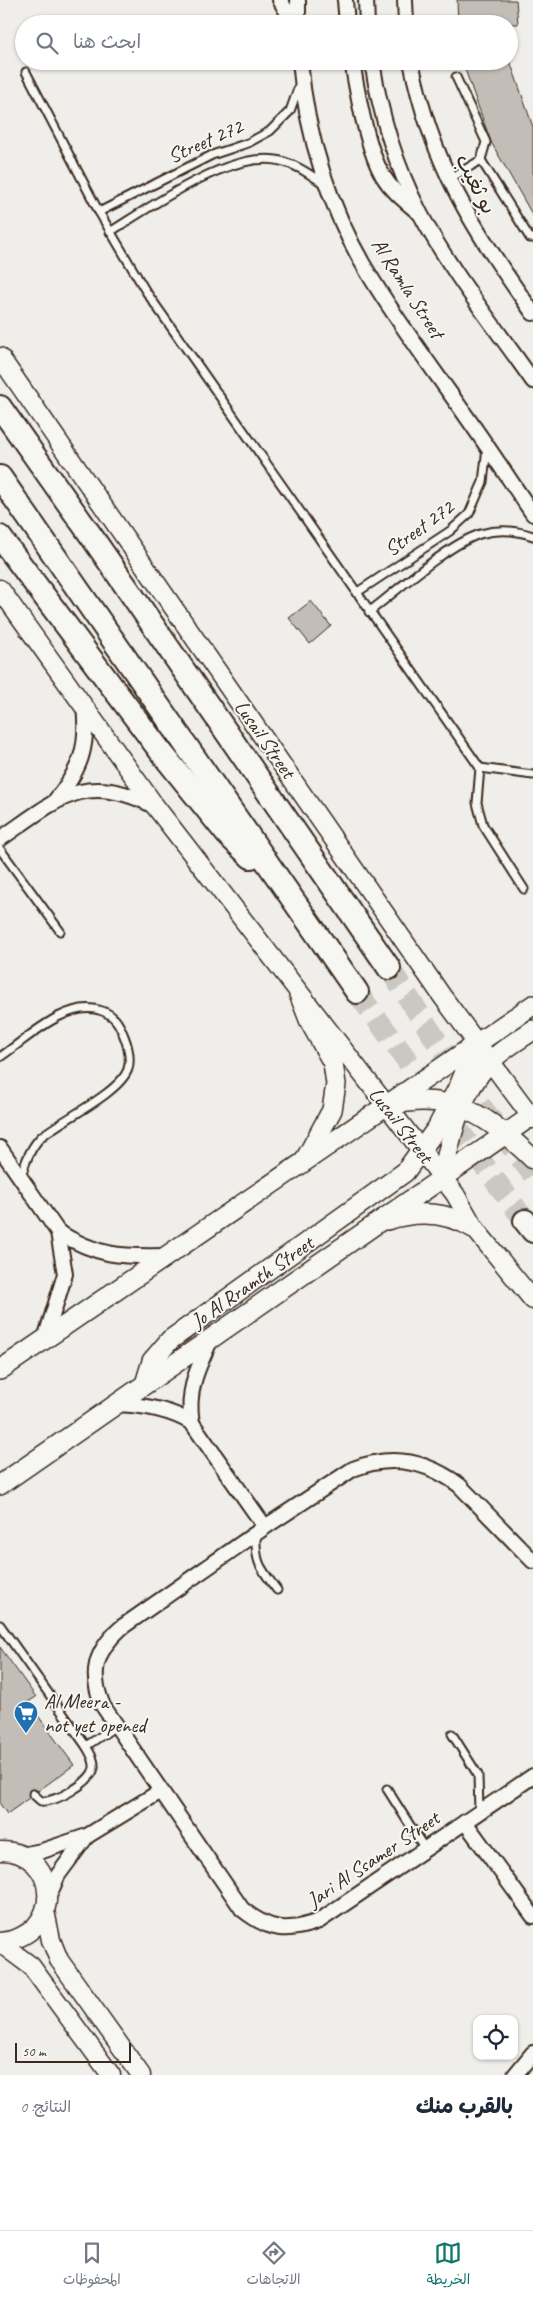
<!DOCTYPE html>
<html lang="ar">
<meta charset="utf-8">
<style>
body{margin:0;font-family:Caveat,"Playpen Sans Arabic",sans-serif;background:#f2f2f3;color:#1f2937;direction:rtl}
.controls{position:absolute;right:15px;bottom:15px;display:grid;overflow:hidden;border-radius:10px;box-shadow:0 1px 4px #0004}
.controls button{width:45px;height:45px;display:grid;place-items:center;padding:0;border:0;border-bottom:1px solid #e0e1e3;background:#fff;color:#1f2937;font:25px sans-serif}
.scale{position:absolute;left:15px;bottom:12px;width:116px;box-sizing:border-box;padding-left:5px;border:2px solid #3b2a1e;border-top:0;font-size:14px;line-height:18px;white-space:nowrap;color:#3b2a1e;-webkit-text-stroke:4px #f6f6f2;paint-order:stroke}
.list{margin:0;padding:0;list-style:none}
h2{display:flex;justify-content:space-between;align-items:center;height:65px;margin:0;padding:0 20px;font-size:21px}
h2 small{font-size:16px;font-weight:400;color:#747a83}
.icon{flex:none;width:28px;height:28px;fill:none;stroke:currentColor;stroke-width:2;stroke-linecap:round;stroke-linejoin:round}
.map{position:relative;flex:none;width:533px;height:2075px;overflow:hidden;direction:ltr}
.search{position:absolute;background:#fff;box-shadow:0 1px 4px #0004;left:15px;right:15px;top:15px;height:55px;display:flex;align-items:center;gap:12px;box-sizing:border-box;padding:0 18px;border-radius:28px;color:#747a83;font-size:19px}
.sheet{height:155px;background:#fff}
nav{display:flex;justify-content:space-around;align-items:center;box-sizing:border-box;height:70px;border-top:1px solid #e0e1e3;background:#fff;font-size:14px;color:#747a83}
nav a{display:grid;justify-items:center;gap:2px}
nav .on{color:#0f766e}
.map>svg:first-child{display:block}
</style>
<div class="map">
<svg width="533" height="2075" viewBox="0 0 533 2075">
<rect width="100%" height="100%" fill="#efeeea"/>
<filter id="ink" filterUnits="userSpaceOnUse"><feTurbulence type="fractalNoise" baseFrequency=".02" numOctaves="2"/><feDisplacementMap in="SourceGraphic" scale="10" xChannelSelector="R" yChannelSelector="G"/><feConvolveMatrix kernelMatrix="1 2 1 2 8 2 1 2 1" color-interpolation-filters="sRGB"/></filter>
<g filter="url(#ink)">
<!-- building -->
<g fill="#c2bdb7" stroke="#3b2a1e">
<polygon points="457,0 516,0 518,24 458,24"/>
<polygon points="462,61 510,61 533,127 533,216 491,142"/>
<polygon points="311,601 331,626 310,644 289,618"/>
<polygon points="0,1647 36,1697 28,1702 74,1765 38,1791 34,1789 29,1790 29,1798 7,1814 0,1804"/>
</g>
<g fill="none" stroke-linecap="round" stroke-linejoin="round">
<!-- trunk-tunnel -->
<g stroke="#cbc7c1" stroke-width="22" stroke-dasharray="22 11" stroke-linecap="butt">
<polyline points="389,968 471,1094 533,1174"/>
<polyline points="357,992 525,1221"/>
</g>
<defs>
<g id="service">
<polyline points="26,72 99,212 145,290 480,768 477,803 483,825 524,889"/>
<polyline points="481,160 530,238 533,238"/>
<polyline points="449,179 481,160 486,142 456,77"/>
<polyline points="99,212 212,155 248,143 270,131 290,111 299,86"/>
<path d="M110,232C150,207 228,152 276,160C294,163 308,173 323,183"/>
<polyline points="356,593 450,531 469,514 483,482 487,448"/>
<path d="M369,612C398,590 447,545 480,534C498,529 516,530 533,536"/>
<polyline points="480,768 533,775"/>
<polyline points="0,849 60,931"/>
<path d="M0,1057C27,1039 66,1000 99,1010C114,1014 119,1023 124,1036C128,1046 131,1058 128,1069C120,1093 61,1120 41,1137C30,1148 25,1162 21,1177"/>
<path d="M256,1533C255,1564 260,1567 277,1590"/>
<path d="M0,1625L86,1746C90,1753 95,1760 94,1768C91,1783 55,1803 41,1801L33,1794"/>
<polyline points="452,1734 478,1775 479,1811"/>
<polyline points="86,1746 116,1726"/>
<polyline points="387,1789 425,1849"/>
</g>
<g id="minor">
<polyline points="280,0 294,24"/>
<polyline points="298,0 298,24"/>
<polyline points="345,0 347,24"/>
<polyline points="366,0 367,24"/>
<polyline points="405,0 406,24"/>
<path d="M300,61C306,135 331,213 370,276C394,316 422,354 449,392C478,432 505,473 533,514"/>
<path d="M352,61C357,92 367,150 383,176C392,191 405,201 418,212"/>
<path d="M372,61C380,114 396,166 420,213C450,271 496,328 533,381"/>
<path d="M411,61C431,164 474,230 533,313"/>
<path d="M55,801C80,770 89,748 84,707"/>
<path d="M0,839C57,800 84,770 154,806"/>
<polyline points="0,1148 58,1232 65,1274 45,1339"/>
<path d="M58,1232C98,1256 119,1257 165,1256"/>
<path d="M117,1404C143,1405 169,1409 192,1423L265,1527"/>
<path d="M192,1423C186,1391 198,1367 211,1339"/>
<path d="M533,1561L459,1485C427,1461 391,1454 353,1469L265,1527L122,1627C95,1651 89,1673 103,1706L242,1909C269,1931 287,1933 319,1921L533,1776"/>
<polyline points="465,1822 533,1916"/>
<polyline points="21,1855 42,1851 87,1836 161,1791"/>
<polyline points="48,1898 58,1875 87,1836"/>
<polyline points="515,2075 533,2053"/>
</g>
<g id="tertiary">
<polyline points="0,357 442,996 533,1119"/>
<polyline points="0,589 155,806 455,1194 475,1229 533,1300"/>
<path d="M0,1851C60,1850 66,1936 0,1942"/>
<polyline points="45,1911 51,1940 59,1960 141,2075"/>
<polyline points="0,1943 31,1966 111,2075"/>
</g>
<g id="secondary">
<polyline points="299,994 310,1022 333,1063 336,1084 332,1110 306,1158"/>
<path d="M391,1105C454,1090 490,1118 533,1159"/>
<path d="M442,1178C451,1136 459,1094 490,1062C502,1049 519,1040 533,1030"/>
<path d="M387,1220C418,1210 448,1212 475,1229"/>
<polyline points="0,1370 533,1005"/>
<polyline points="145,1384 152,1361 170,1340 405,1172 437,1128 460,1084 477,1043"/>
<polyline points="0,1485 533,1115"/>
</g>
<g id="trunk">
<polyline points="0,407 92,537 389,968"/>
<polyline points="0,477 357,992"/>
<polyline points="0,537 161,752 227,834 251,857"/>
<polyline points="525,1221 533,1231"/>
</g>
</defs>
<!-- service casing -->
<use href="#service" stroke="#3b2a1e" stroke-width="11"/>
<!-- minor casing -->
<use href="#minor" stroke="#3b2a1e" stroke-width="18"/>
<!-- tertiary casing -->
<use href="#tertiary" stroke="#3b2a1e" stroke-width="21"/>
<!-- secondary casing -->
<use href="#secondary" stroke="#3b2a1e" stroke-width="22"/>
<!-- trunk casing -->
<use href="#trunk" stroke="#3b2a1e" stroke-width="26"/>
<!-- service -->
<use href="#service" stroke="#f6f6f2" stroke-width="7"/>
<!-- minor -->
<use href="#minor" stroke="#f6f6f2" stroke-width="14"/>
<!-- tertiary -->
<use href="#tertiary" stroke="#f6f6f2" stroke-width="18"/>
<!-- secondary -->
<use href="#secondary" stroke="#f6f6f2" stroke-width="19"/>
<!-- trunk -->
<use href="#trunk" stroke="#f6f6f2" stroke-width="22"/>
</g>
</g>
<!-- icons -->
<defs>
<symbol id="supermarket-pin" viewBox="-11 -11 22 30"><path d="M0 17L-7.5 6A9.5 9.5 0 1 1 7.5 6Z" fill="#1f6fb2" stroke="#f6f6f2"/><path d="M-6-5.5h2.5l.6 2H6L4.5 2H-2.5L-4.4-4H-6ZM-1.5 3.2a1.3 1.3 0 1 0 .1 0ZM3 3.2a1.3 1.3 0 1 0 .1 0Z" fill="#fff"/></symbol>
</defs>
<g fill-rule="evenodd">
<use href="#supermarket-pin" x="12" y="1699" width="28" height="38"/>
</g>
<g text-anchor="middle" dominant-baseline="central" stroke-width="4" stroke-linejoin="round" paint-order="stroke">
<!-- street labels -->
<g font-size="21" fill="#3b2a1e" stroke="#f6f6f2">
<text transform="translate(205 141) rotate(-24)">Street 272</text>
<text transform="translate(476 184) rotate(63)">بو ثغيب</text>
<text transform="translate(408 288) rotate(57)">Al Ramla Street</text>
<text transform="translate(419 528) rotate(-36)">Street 272</text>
<text transform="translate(265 739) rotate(55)">Lusail Street</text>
<text transform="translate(401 1125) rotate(52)">Lusail Street</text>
<text transform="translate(252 1282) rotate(-35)">Jo Al Rramth Street</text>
<text transform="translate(373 1859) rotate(-34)">Jari Al Ssamer Street</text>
</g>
<!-- poi labels -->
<g font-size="21" fill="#3b2a1e" stroke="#f6f6f2" text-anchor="start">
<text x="44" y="1701">Al Meera -<tspan x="44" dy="24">not yet opened</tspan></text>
</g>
</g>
</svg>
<div class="controls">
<button><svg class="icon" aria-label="locate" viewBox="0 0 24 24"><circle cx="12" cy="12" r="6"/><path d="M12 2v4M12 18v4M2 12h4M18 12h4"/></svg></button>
</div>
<div class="scale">50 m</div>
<div class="search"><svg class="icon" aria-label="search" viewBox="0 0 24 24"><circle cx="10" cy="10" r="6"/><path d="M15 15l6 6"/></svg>ابحث هنا</div>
</div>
<section class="sheet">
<h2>بالقرب منك<small>النتائج: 0</small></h2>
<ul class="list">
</ul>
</section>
<nav>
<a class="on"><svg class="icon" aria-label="map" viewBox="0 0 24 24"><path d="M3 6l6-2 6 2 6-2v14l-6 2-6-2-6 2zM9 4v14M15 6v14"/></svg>الخريطة</a>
<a><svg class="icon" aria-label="directions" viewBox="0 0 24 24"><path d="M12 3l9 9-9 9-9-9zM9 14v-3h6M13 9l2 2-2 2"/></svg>الاتجاهات</a>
<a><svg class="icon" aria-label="saved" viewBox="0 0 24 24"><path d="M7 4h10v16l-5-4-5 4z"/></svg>المحفوظات</a>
</nav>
